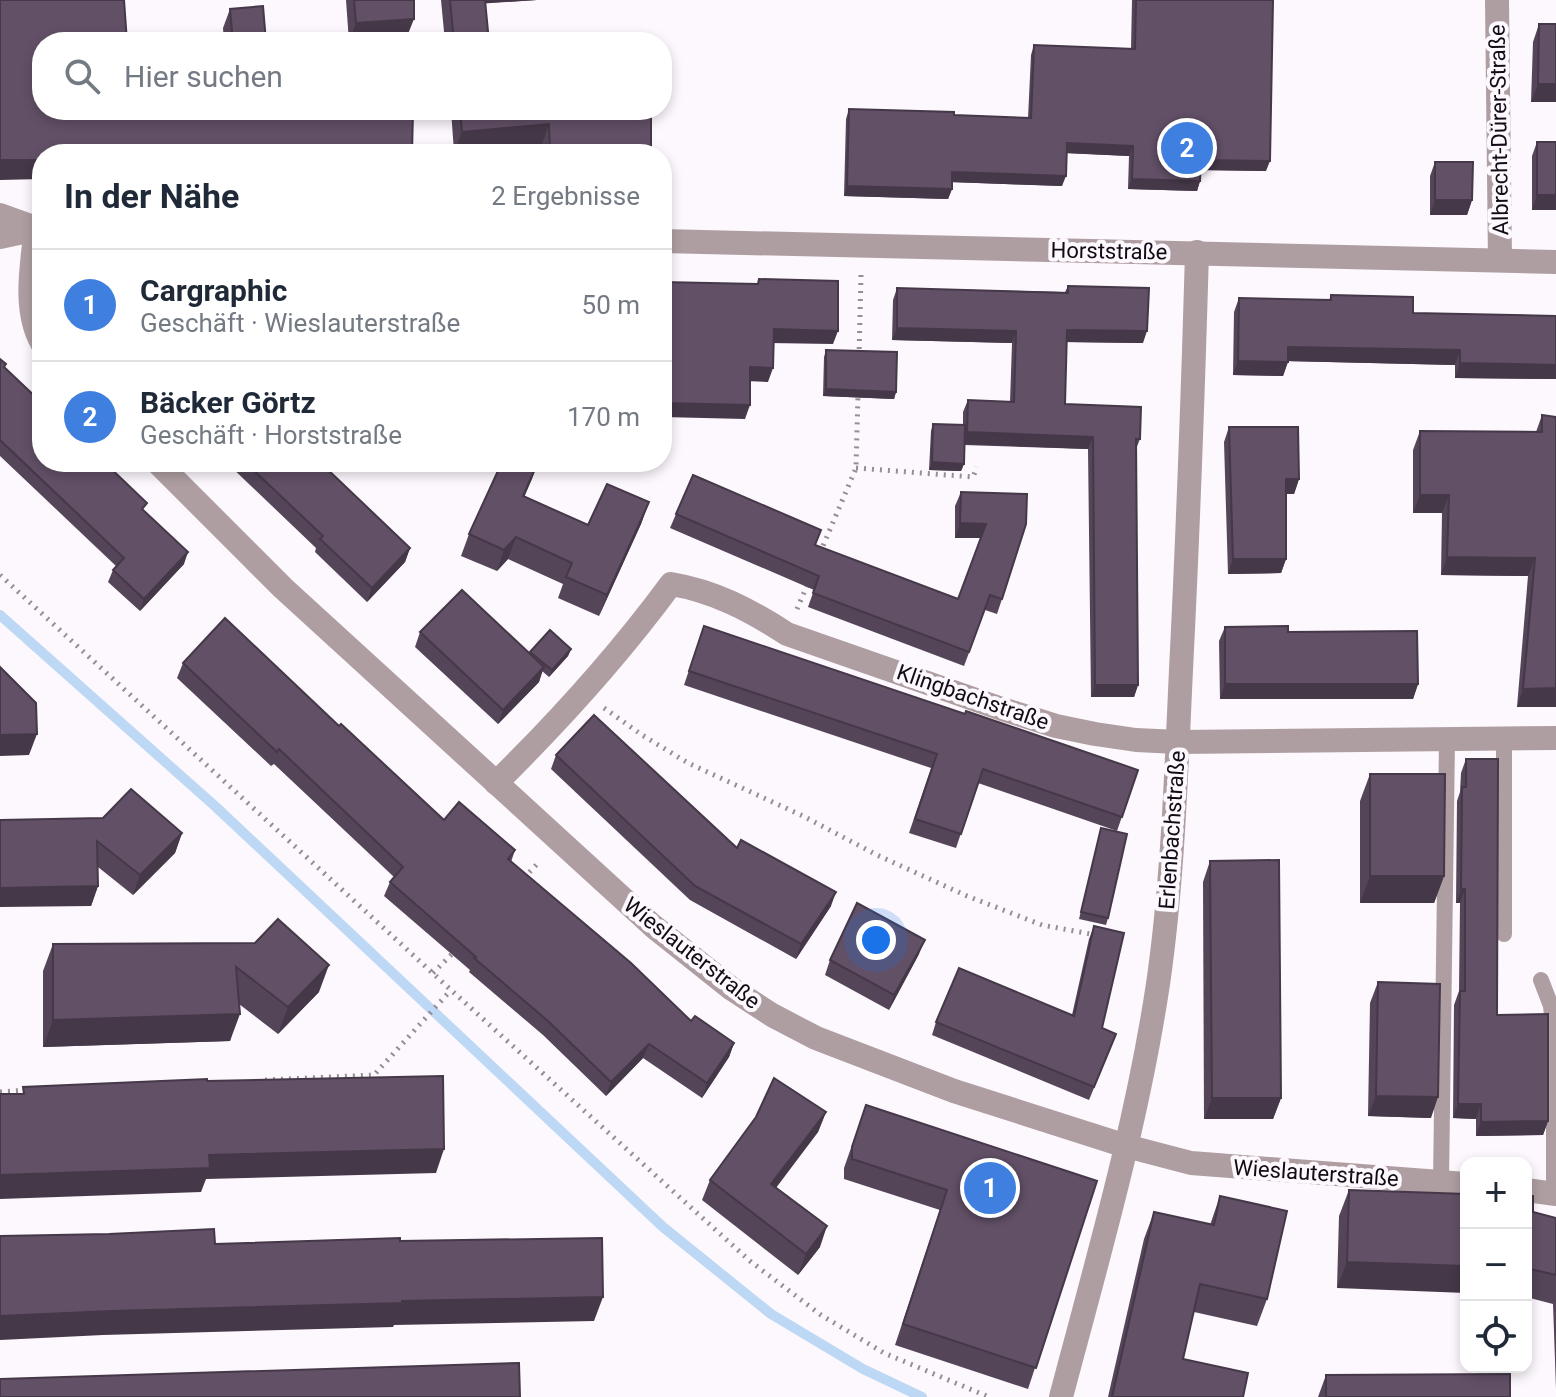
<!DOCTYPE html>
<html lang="de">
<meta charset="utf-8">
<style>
body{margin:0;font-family:Roboto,sans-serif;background:#f6f6f7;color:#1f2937}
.controls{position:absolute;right:24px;bottom:24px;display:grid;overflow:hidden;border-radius:16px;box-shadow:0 4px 12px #0003}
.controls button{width:72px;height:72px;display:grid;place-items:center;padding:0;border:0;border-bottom:2px solid #e0e1e3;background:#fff;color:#1f2937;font:40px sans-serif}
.you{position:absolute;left:876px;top:940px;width:28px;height:28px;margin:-20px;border:6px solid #fff;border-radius:50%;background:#1a73e8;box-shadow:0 0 0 12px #1a73e833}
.badge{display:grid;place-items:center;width:52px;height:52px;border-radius:50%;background:#7c3aed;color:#fff;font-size:26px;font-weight:700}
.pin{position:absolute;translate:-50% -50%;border:4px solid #fff;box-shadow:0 2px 8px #0006}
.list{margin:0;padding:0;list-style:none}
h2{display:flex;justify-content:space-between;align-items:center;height:104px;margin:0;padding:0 32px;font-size:34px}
h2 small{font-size:26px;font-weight:400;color:#747a83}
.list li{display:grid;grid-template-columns:52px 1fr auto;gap:24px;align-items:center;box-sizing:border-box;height:112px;padding:0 32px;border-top:2px solid #e0e1e3}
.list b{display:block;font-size:30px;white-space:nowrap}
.list p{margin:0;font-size:26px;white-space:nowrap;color:#747a83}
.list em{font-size:26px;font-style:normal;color:#747a83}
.icon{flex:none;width:44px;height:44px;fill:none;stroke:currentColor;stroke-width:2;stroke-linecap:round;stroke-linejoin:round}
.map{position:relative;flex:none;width:1556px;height:1397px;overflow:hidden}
.search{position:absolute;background:#fff;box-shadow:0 4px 12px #0003;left:32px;top:32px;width:640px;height:88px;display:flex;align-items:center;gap:20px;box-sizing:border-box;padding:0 28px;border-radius:32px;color:#747a83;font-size:30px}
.panel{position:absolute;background:#fff;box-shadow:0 4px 12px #0003;left:32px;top:144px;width:640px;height:328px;border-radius:32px}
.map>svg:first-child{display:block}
</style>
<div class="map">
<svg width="1556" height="1397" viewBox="0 0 1556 1397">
<rect width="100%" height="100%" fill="#fcf8fd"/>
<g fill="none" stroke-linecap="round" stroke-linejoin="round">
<!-- stream -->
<polyline stroke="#bdd8f5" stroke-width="10" points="0,615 216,807 663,1227 771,1314 863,1369 922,1397"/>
<!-- path -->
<g stroke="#948e95" stroke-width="5" stroke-dasharray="2 6" stroke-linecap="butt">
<polyline points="859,357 861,275"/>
<polyline points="856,468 973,477 977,467"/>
<polyline points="820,553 856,468 858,395"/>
<polyline points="0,575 451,990 750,1261 821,1315 884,1353 989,1397"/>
<polyline points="797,609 809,581"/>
<polyline points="604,708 642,735 688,763 803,816 877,855 967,896 1042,925 1096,935"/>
<polyline points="524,878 539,862"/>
<polyline points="433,973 454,952"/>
<polyline points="265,1080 374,1075 451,990"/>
<polyline points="0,1092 27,1090"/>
</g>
<!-- lane -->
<g stroke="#ae9ea1" stroke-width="16">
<polyline points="1504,739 1504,934"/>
<polyline points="1541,980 1551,1006 1554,1032 1554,1194"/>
<polyline points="1441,1182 1447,740"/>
</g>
<!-- street -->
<g stroke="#ae9ea1" stroke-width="24">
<polyline points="1497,0 1500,260"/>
<polyline points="0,215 36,228"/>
<path d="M36,228C32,264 23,310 42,343"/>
<polyline points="0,237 42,228"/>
<polyline points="662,241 1556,262"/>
<polyline points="157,462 283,588 653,926 732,989 772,1015 816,1038 954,1091 1126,1146 1191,1163 1466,1184"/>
<path d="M496,783C559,721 618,656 671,584C714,591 750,610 787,634L1002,709L1056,726L1095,734L1136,740L1178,742L1556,738"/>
<polyline points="1526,1190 1556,1194"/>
<path d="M1061,1397C1097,1261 1137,1124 1158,984C1173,880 1176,775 1181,670C1188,531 1193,392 1197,252"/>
</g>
</g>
<!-- wall -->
<g fill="#544559">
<polygon points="346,0 414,0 406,39 349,42"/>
<polygon points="441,0 537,0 485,3 489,42 445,42"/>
<polygon points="1132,0 1273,0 1266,171 1200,170 1200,181 1197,191 1128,189 1129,156 1067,153 1062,186 952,182 952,189 948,199 844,196 846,119 849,109 954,115 1028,118 1031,55 1034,45 1131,49"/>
<polygon points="230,9 266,42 224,42 223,28"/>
<polygon points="1539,24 1556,24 1556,102 1531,102 1533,42"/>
<polygon points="451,110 651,110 651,154 542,154 542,145 454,152"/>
<polygon points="1537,142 1556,210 1532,210 1532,156"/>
<polygon points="1435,162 1472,200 1467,215 1430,215 1430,176"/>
<polygon points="1068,286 1143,343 1067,342 1065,404 1140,439 1136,449 1138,685 1134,697 1091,697 1088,449 964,445 964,464 961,471 929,470 931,431 933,424 963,425 963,412 968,400 1010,402 1012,343 892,340 893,300 897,288 1065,292"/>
<polygon points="1331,295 1413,313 1556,316 1556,379 1455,378 1455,365 1288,361 1283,376 1233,375 1234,312 1239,298 1329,300"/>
<polygon points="826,350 896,392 894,399 823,396 824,357"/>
<polygon points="0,359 5,368 144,511 184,564 140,611 108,582 113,570 116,566 0,456"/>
<polygon points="1542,415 1556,707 1517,707 1528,576 1441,575 1442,513 1413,513 1413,450 1420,431 1536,432"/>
<polygon points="1229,427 1299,479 1294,494 1286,494 1286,559 1281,573 1228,574 1224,442"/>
<polygon points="226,462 326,462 328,464 326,468 410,548 405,562 367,602 315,552 316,548"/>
<polygon points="538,462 524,497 588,525 649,502 641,524 599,616 558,598 563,584 508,559 497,571 461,556 469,534"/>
<polygon points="961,492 1027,494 1002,599 997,614 985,610 964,666 808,607 814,590 670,528 676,514 958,599 981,538 955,538 955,506"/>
<polygon points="704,626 965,714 1138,770 1117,831 978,783 956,848 909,833 931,768 684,685"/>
<polygon points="1225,627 1418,684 1413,699 1220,699 1219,641"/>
<polygon points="420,632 530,654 530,652 571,649 568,656 549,677 542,671 539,682 498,724 415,647"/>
<polygon points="183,663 339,726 444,820 515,850 511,862 691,1021 734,1043 729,1057 702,1098 643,1058 606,1096 543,1035 469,972 470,970 384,896 390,882 394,877 274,764 271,766 177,678"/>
<polygon points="556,755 737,848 831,906 796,959 690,900 551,769"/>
<polygon points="1466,759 1497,1015 1548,1121 1543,1135 1476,1136 1476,1119 1453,1118 1454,1005 1459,991 1460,903 1456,903 1457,801 1460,792 1461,773"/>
<polygon points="1370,774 1444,876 1434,903 1360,903 1360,801"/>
<polygon points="0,820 182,833 175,853 133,895 98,867 98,886 91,906"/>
<polygon points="1101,828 1108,918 1106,925 1079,919"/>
<polygon points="1210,861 1281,1098 1273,1119 1204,1119 1203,882"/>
<polygon points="1094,926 1102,1028 1111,1047 1089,1100 932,1035 936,1022 1072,1015 1089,939"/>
<polygon points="255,943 319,992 278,1034 239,1004 230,1041 43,1047 43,971 53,944"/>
<polygon points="919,954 889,1010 825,975 830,960"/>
<polygon points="1378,982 1431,1118 1368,1116 1370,1003"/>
<polygon points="866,1105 1097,1181 1028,1389 895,1345 940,1210 844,1179 844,1168"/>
<polygon points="826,1112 818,1132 776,1188 820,1247 798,1275 702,1200 710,1180"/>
<polygon points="1349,1190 1466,1194 1337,1288 1339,1216"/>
<polygon points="1220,1196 1267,1299 1257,1326 1194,1312 1183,1359 1243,1397 1108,1397 1144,1239 1154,1212 1210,1225"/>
<polygon points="1526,1196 1533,1212 1556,1218 1556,1389 1553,1304 1526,1297"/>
<polygon points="1326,1375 1510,1397 1318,1397"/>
</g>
<!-- shaded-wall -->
<g fill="#453848">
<polygon points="478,0 537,0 476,4"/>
<polygon points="414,19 406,39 349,42 356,23"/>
<polygon points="1538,84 1556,84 1556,102 1531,102"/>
<polygon points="549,124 542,145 454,152 462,132"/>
<polygon points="1067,143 1133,146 1129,156 1063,153"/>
<polygon points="0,160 42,160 42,179 0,180"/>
<polygon points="1201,160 1270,161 1266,171 1197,170"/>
<polygon points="952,172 1066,176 1062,186 948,182"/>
<polygon points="1132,179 1200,181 1197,191 1128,189"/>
<polygon points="847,186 952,189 948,199 844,196"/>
<polygon points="1537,195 1556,195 1556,210 1532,210"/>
<polygon points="1435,200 1472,200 1467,215 1430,215"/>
<polygon points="897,328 1016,331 1012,343 892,340"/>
<polygon points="774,329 838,331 833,344 769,343"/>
<polygon points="1067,330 1147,331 1143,343 1062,342"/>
<polygon points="1288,347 1460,350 1455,365 1283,361"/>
<polygon points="1238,361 1288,362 1283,376 1233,375"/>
<polygon points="1460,363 1556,365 1556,379 1455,378"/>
<polygon points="750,367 773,368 768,382 745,381"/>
<polygon points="826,389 896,392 894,399 823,396"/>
<polygon points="662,403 750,405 745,419 662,417"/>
<polygon points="967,432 1093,437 1088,449 962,444"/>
<polygon points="538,462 532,479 515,518 523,496"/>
<polygon points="932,462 964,464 961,471 929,470"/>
<polygon points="1286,479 1299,479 1294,494 1281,494"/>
<polygon points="1420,495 1449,495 1442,513 1413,513"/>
<polygon points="649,502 641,524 599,616 607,595"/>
<polygon points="960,523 986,524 981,538 955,538"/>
<polygon points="516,537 508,559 497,571 504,550"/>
<polygon points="410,548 405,562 367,602 372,588"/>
<polygon points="188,552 184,564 140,611 144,599"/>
<polygon points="1447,557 1535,558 1528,576 1441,575"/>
<polygon points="1233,559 1286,559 1281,573 1228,574"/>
<polygon points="571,649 568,656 549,677 552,670"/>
<polygon points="544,667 539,682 498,724 503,710"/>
<polygon points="1225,684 1418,684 1413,699 1220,699"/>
<polygon points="1095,685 1138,685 1134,697 1091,697"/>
<polygon points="1556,688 1556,707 1517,707 1523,689"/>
<polygon points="37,734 29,755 0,756 0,735"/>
<polygon points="182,833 175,853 133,895 140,875"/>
<polygon points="1370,876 1444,876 1434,903 1360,903"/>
<polygon points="98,886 91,906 0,907 0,888"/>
<polygon points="1461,889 1465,889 1460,903 1456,903"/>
<polygon points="836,892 831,906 796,959 801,944"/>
<polygon points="925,940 919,954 889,1010 894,995"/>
<polygon points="329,965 319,992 278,1034 288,1007"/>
<polygon points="240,1014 230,1041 43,1047 53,1020"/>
<polygon points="734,1043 729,1057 702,1098 707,1083"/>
<polygon points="649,1044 643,1058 606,1096 611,1082"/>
<polygon points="1376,1096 1438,1097 1431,1118 1368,1116"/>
<polygon points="1212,1098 1281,1098 1273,1119 1204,1119"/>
<polygon points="1458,1104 1481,1104 1476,1119 1453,1118"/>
<polygon points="826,1112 818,1132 763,1204 771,1184"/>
<polygon points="1548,1121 1543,1135 1476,1136 1481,1122"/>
<polygon points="444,1149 436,1173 206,1179 201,1192 0,1199 0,1175 209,1155"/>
<polygon points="827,1226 820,1247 798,1275 806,1254"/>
<polygon points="1347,1262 1466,1266 1466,1293 1337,1288"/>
<polygon points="1526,1268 1531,1268 1526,1282"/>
<polygon points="603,1297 594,1321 394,1325 393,1327 103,1335 0,1340 0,1316 112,1311 402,1301"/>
</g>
<!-- building -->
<g fill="#625067" stroke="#453848" stroke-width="2">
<polygon points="0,0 124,0 127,42 42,42 42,110 133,110 133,112 197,112 197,110 413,110 412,154 42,154 42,160 0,160"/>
<polygon points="354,0 414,0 414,19 356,23"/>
<polygon points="450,0 485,0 489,42 454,42"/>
<polygon points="1136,0 1273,0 1270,161 1201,160 1200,181 1132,179 1133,146 1067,143 1066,176 952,172 952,189 847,186 849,109 954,112 954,115 1031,118 1034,45 1135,49"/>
<polygon points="263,6 266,42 233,42 230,9"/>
<polygon points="1539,24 1556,24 1556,84 1538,84"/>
<polygon points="460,110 651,110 651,154 550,154 549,124 462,132"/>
<rect x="1537" y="142" width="19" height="53"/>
<polygon points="1435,162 1473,162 1472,200 1435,200"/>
<polygon points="759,279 838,281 838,331 774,329 773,368 750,367 750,405 662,403 662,282 758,284"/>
<polygon points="1068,286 1149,288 1147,331 1067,330 1065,404 1141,407 1140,439 1136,439 1138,685 1095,685 1093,437 967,432 968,400 1014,402 1016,331 897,328 897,288 1068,293"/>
<polygon points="1331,295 1413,297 1413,313 1556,316 1556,365 1460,363 1460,350 1288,347 1288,362 1238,361 1239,298 1331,300"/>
<polygon points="826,350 897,352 896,392 826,389"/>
<polygon points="0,359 6,364 4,367 42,403 42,462 104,462 147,503 142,509 188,552 144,599 113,570 124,558 0,440"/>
<polygon points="1542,415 1556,417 1556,688 1523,689 1535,558 1447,557 1449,495 1420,495 1420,431 1542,432"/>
<polygon points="933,424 965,425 964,464 932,462"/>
<polygon points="1229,427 1298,427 1299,479 1286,479 1286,559 1233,559"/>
<polygon points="245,462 326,462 328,464 325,467 410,548 372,588 320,539 323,536"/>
<polygon points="502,462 538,462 523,496 588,525 607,484 649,502 607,595 566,577 572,563 516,537 504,550 469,534"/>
<polygon points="693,475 821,530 815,545 958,599 986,524 960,523 961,492 1027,494 1026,524 1002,599 990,595 969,652 813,593 819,576 676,514"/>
<polygon points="462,590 544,667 503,710 420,632"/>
<polygon points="225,618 339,726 341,724 444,820 459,802 515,850 508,859 631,963 691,1021 695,1016 734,1043 707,1083 649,1044 611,1082 548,1021 474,958 476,957 390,882 403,867 279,749 277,752 183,663"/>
<polygon points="704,626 965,714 966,711 1138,770 1122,817 983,769 961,834 915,819 937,754 689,671"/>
<polygon points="1288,626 1288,632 1417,631 1418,684 1225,684 1225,627"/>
<polygon points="550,630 571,649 552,670 530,652"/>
<polygon points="0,667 36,703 37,734 0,735"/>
<polygon points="594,715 737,848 741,840 836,892 801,944 695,886 556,755"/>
<polygon points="1466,759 1498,759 1497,1015 1548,1014 1548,1121 1481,1122 1481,1104 1458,1104 1460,991 1465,991 1465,889 1461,889 1462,787 1466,787"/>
<polygon points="1370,774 1445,774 1444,876 1370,876"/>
<polygon points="131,789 182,833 140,875 97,841 98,886 0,888 0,820 103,818"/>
<polygon points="1101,828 1127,834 1108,918 1081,912"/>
<polygon points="1279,860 1281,1098 1212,1098 1210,861"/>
<polygon points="857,903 925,940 894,995 830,960"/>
<polygon points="278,919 329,965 288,1007 236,967 240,1014 53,1020 53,944 255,943"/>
<polygon points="1094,926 1124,933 1102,1028 1116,1034 1094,1087 936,1022 959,968 1074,1016"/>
<polygon points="1378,982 1440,984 1438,1097 1376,1096"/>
<polygon points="443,1076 444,1149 209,1155 210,1168 0,1175 0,1094 24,1094 23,1087 207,1079 207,1081"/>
<polygon points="774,1078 826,1112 771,1184 827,1226 806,1254 710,1180 756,1117"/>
<polygon points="866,1105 1097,1181 1036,1368 903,1324 947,1190 852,1159 852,1147"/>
<polygon points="1349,1190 1466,1194 1466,1266 1347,1262"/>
<polygon points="1220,1196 1287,1211 1267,1299 1200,1284 1183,1359 1248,1373 1243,1397 1112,1397 1154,1212 1214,1225"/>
<polygon points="1526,1196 1533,1196 1533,1212 1556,1218 1556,1275 1526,1268"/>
<polygon points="214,1229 215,1244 400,1238 400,1241 602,1238 603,1297 402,1301 402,1303 112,1311 0,1316 0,1236 109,1234"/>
<polygon points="519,1363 520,1397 0,1397 0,1379"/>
<polygon points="1510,1374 1510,1397 1326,1397 1326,1375"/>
</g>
<g text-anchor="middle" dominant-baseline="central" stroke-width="8" stroke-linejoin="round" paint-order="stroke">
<!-- street labels -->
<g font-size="22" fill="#120b14" stroke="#fcf8fd">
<text transform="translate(1499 130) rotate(-91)">Albrecht-Dürer-Straße</text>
<text transform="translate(1109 251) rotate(1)">Horststraße</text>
<text transform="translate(973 697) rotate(19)">Klingbachstraße</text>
<text transform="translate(1172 830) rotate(-86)">Erlenbachstraße</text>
<text transform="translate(692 953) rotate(38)">Wieslauterstraße</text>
<text transform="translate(1316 1173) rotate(4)">Wieslauterstraße</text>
</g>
</g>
</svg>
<div class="controls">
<button>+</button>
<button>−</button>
<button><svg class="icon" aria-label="locate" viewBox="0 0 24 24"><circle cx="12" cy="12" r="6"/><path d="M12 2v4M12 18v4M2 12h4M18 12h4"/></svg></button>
</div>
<div class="you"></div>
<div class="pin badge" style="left:990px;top:1188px;background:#3f7fe0">1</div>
<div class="pin badge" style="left:1187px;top:148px;background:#3f7fe0">2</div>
<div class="search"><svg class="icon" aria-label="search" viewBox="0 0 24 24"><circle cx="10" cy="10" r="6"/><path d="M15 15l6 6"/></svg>Hier suchen</div>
<section class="panel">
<h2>In der Nähe<small>2 Ergebnisse</small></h2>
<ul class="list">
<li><span class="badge" style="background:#3f7fe0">1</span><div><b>Cargraphic</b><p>Geschäft · Wieslauterstraße</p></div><em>50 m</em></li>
<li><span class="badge" style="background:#3f7fe0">2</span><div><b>Bäcker Görtz</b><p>Geschäft · Horststraße</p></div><em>170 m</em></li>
</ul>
</section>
</div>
